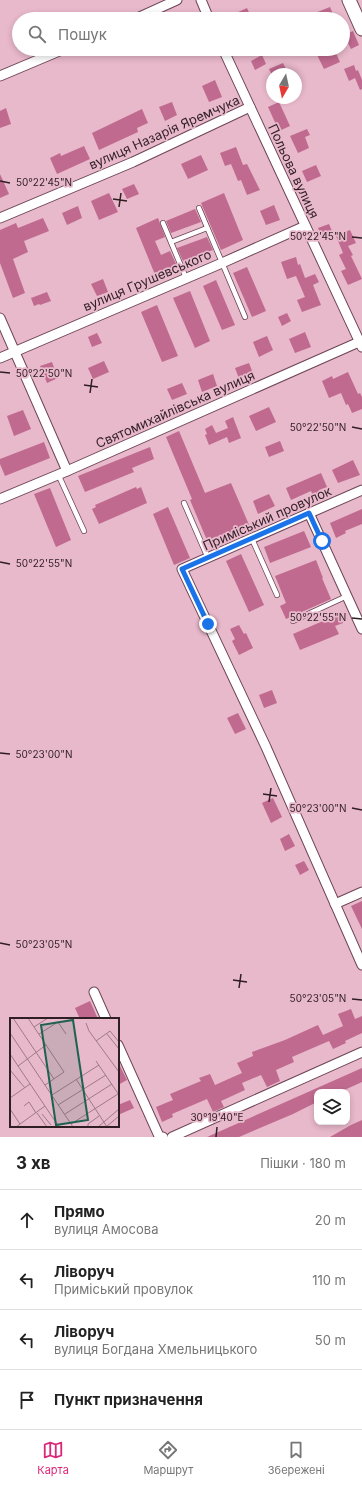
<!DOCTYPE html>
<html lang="uk">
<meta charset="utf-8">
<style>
body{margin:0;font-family:Inter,sans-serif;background:#f2f2f2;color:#222}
.controls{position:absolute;right:12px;bottom:12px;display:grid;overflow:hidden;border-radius:8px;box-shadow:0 2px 6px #0003}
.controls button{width:36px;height:36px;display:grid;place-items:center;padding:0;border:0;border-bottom:1px solid #e0e0e0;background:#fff;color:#222;font:20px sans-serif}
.compass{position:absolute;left:266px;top:68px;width:36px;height:36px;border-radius:50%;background:#fff;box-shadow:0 2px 6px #0003;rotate:189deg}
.stop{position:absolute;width:12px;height:12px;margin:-9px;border:3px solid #1a73e8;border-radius:50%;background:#fff}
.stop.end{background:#1a73e8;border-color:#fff;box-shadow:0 1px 4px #0008}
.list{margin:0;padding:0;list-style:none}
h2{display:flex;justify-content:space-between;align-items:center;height:52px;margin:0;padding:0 16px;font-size:17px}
h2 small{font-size:13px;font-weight:400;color:#767676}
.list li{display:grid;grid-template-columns:26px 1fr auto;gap:12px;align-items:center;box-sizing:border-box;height:60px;padding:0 16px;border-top:1px solid #e0e0e0}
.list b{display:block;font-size:15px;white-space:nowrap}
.list p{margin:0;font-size:13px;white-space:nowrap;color:#767676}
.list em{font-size:13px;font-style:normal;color:#767676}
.icon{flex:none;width:22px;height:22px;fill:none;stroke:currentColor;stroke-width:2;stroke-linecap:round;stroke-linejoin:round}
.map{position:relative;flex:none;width:362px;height:1137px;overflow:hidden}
.search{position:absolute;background:#fff;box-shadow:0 2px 6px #0003;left:12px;right:12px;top:12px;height:44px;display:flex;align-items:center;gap:10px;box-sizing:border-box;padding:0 14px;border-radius:22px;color:#767676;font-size:15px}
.sheet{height:292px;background:#fff}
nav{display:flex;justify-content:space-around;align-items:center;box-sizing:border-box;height:56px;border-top:1px solid #e0e0e0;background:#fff;font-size:11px;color:#767676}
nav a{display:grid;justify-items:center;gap:2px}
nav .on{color:#db2777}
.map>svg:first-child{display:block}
</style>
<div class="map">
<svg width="362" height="1137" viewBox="0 0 362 1137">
<rect width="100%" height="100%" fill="#e8b8cb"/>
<!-- building -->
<g fill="#c06a8f">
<polygon points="330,7 335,19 318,19 315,13"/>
<polygon points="247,8 252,19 239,19 236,13"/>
<polygon points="353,31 359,45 351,49 344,35"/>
<polygon points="325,49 334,49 340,62 324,69 316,53"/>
<polygon points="262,55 266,64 255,70 251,61"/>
<polygon points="283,63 286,69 272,75 269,69"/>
<polygon points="354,65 356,71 358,70 362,80 362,89 360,90 355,78 349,81 344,69"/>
<polygon points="215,80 222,97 209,102 202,86"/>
<polygon points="172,102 177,115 165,121 159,107"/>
<polygon points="279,102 290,126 279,131 268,107"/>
<polygon points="6,108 11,124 0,128 0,111"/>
<polygon points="142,109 148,123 137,128 138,132 99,150 92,133"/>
<polygon points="307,129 310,135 305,137 309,148 298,153 290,136"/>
<polygon points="84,146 90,159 57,174 50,158 60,153 61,156"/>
<polygon points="236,147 243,165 247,164 260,190 247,195 241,180 238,181 231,164 225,166 220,153"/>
<polygon points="201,155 208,170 188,179 181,164"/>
<polygon points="316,165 321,176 307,182 302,171"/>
<polygon points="0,174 9,194 0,198"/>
<polygon points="134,184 139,194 127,199 122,189"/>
<polygon points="109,193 118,212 99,220 91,201"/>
<polygon points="224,193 243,240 221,250 201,203"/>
<polygon points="274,205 280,220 266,225 260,211"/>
<polygon points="78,206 82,218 67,225 62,213"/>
<polygon points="195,209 201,222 171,233 166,221"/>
<polygon points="43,218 49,231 24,241 28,252 13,259 25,293 13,298 0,263 0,230 16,223 18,228"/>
<polygon points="158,218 165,237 155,241 161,255 170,251 178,268 156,277 136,228"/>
<polygon points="329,224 332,231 321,235 318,228"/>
<polygon points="350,230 356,243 348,246 353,255 351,256 362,279 348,285 341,271 346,269 339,255 343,253 336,236"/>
<polygon points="207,237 213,250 183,261 177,248"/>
<polygon points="296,257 298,265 300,264 305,278 315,274 319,282 313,285 321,305 302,312 297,300 305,297 296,276 287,279 281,262"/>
<polygon points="247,267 266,311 252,317 233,273"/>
<polygon points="103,279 108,292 97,296 91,284"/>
<polygon points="216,280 235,325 222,330 203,286"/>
<polygon points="190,291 210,341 195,348 173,298"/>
<polygon points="47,292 51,301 40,305 39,304 34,306 31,298"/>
<polygon points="157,305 178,356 162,362 141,312"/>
<polygon points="287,313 291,321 282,326 278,317"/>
<polygon points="305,332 311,347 295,353 289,339"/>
<polygon points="97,333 102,343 92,347 88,337"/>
<polygon points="267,336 273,350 259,357 253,342"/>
<polygon points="104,361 109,372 93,379 88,368"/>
<polygon points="52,362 58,378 47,383 40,366"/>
<polygon points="249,363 254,376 240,381 235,368"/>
<polygon points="348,372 358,394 360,393 362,397 362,409 352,413 348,404 346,405 341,393 329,398 322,381 332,376 333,379"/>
<polygon points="213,374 217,386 202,392 198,380"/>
<polygon points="182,383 187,394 172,400 167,389"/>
<polygon points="269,407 276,422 256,431 249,416"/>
<polygon points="23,410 31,429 14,436 7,416"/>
<polygon points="233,417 241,438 229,443 227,437 209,445 205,435 207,434 205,429 212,425 216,433 228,428 225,421"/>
<polygon points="179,431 205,493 231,483 250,527 209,545 190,500 192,499 166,437"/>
<polygon points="280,441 284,451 269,457 265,447"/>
<polygon points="44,442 50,458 5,476 0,464 0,459"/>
<polygon points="150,447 154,459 132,468 134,472 85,492 78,476"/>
<polygon points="353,460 360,475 338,483 332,470"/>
<polygon points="321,473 327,487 319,490 321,494 314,498 311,491 291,500 286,488"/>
<polygon points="136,487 137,489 141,487 147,503 99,524 92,509 96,507 95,505"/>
<polygon points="50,488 71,540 56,547 34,494"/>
<polygon points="269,494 275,506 258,514 253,501"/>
<polygon points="168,507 190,558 174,565 153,514"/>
<polygon points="362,509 362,524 345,531 346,533 336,538 330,523"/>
<polygon points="304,531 311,547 270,563 264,547"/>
<polygon points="241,554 264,605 249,612 226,561"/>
<polygon points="316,560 323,578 322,578 331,599 286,619 280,606 286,603 275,576"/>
<polygon points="339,614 343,623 335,626 339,634 300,650 293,634"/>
<polygon points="239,625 244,634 246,633 253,648 239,655 232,641 235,639 230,629"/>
<polygon points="272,690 277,703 264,708 259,695"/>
<polygon points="238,713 246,729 235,734 227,718"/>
<polygon points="273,798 282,817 271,823 262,803"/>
<polygon points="289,834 295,846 285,851 280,839"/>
<polygon points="304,861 309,870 300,875 295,865"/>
<polygon points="362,901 362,929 351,906"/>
<polygon points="90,1001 98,1019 80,1019 75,1008"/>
<polygon points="351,1009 355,1019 362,1016 362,1033 345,1041 346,1043 333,1049 329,1041 292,1057 294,1062 276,1070 280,1081 267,1087 261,1075 242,1083 245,1090 221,1101 224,1107 213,1112 207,1099 172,1114 173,1117 162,1122 156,1107 173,1100 170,1094 201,1081 199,1078 210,1074 215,1085 242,1073 237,1063 253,1056 252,1052 285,1040 318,1025 323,1035 343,1026 338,1014"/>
<polygon points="118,1062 127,1080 118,1085"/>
<polygon points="362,1068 362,1082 340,1092 318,1092 317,1089 317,1102 293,1114 239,1137 207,1137"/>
<polygon points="130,1100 134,1108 118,1115 118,1105"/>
<polygon points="362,1120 362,1137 330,1137 351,1125"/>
</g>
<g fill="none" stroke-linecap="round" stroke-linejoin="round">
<defs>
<g id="lane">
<polyline points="199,208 245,317"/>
<polyline points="163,223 186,278"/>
<polyline points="171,242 207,228"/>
<polyline points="58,474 84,531"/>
<polyline points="184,503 208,558"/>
<polyline points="252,539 277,595"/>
<polyline points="293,621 347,596"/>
</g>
<g id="street">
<polyline points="201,0 209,19"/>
<polyline points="135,19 177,0"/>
<polyline points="223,49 362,347"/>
<polyline points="0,76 64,49"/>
<polyline points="0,218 133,162 250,107"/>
<polyline points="0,318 67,471"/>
<polyline points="0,358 222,263 305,226"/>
<polyline points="362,490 182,569 266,747 362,965"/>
<polyline points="0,499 67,471 359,342"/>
<polyline points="309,513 362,629"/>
<polyline points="335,904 362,892"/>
<polyline points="94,992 106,1019"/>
<polyline points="118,1045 159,1136 163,1137"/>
<polyline points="172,1137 362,1052"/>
</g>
<polyline id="secondary" points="349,0 362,29"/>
</defs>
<!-- lane casing -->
<use href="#lane" stroke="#6e4556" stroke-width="6"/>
<!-- street casing -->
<use href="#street" stroke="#6e4556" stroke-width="11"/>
<!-- secondary casing -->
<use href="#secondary" stroke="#6e4556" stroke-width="15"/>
<!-- lane -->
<use href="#lane" stroke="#fff" stroke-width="4.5"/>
<!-- street -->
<use href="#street" stroke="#fff" stroke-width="9"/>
<!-- secondary -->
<use href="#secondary" stroke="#fff" stroke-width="13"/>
</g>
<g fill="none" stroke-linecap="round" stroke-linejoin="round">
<!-- route -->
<polyline stroke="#1a73e8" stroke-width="5" points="208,624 182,569 309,513 322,541"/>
</g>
<!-- ticks -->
<path fill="none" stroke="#301e25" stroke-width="1.5" d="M0,181L10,183M113,199L127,201M119,207L121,193M352,237L362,238M0,372L10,373M84,385L98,387M90,393L92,379M352,427L362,429M0,562L10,564M352,618L362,619M0,753L10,754M263,794L277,796M269,802L271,788M352,808L362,810M0,943L10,945M233,980L247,982M239,988L241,974M352,999L362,1000M216,1137L217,1127"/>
<g text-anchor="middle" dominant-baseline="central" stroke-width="3.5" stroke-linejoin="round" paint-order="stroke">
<!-- street labels -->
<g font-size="13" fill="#301e25" stroke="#e8b8cb">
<text transform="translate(164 132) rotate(-24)">вулиця Назарія Яремчука</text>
<text transform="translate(294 171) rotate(65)">Польова вулиця</text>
<text transform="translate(147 280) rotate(-23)">вулиця Грушевського</text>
<text transform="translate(175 409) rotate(-24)">Святомихайлівська вулиця</text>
<text transform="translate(267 518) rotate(-24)">Приміський провулок</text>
</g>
</g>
<!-- overview -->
<g transform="translate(10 1018)">
<rect width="109" height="109" fill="#e8b8cb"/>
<path fill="none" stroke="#9e7a89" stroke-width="1" d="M3,0L44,61M18,0L54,54L35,67M76,5L79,13L109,54M24,9L38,0M0,15L63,109M29,16L48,4L56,16M97,16L109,31M86,23L100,13L109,24M0,36L49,109M86,43L109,77M8,48L36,27M0,52L15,70M66,61L97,109M42,77L89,47M0,80L20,66M48,87L96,57M14,88L19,84L26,95M0,91L10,106M27,95L37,109M32,96L41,107M55,96L102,66M61,106L108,76M6,109L35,88M78,109V106L89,98M88,109L109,91M96,109L109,98"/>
<path fill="#206252" fill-opacity="0.15" stroke="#206252" stroke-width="2" d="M63,2L78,102L46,107L31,7Z"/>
<rect width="109" height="109" fill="none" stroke="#301e25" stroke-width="2"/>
</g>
<g font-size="10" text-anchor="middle" fill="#301e25" stroke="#e8b8cb" stroke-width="3.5" stroke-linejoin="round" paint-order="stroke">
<text x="44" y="186">50°22'45"N</text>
<text x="318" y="240">50°22'45"N</text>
<text x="44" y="377">50°22'50"N</text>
<text x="318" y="431">50°22'50"N</text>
<text x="44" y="567">50°22'55"N</text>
<text x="318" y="621">50°22'55"N</text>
<text x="44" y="758">50°23'00"N</text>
<text x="318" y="812">50°23'00"N</text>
<text x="44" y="948">50°23'05"N</text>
<text x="318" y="1002">50°23'05"N</text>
<text x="217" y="1121">30°19'40"E</text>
</g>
</svg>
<div class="controls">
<button><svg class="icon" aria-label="layers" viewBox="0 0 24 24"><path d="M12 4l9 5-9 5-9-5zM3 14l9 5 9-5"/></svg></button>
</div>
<svg class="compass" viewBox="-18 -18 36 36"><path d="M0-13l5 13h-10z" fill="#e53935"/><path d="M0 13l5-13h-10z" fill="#767676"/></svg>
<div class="stop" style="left:322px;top:541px"></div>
<div class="stop end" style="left:208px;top:624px"></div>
<div class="search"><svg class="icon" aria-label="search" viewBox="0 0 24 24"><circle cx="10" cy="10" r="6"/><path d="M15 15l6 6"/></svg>Пошук</div>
</div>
<section class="sheet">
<h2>3 хв<small>Пішки · 180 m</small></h2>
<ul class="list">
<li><svg class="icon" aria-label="ahead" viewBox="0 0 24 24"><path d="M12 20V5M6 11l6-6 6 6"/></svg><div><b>Прямо</b><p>вулиця Амосова</p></div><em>20 m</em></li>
<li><svg class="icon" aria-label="left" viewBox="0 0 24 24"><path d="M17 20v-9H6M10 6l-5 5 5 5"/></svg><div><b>Ліворуч</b><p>Приміський провулок</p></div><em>110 m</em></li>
<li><svg class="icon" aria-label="left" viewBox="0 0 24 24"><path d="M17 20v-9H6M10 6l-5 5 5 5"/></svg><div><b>Ліворуч</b><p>вулиця Богдана Хмельницького</p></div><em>50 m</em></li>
<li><svg class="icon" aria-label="arrive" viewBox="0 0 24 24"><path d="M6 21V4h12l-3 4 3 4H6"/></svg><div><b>Пункт призначення</b></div></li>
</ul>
</section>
<nav>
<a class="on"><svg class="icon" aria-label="map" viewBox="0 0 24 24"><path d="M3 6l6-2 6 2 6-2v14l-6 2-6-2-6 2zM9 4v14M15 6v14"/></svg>Карта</a>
<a><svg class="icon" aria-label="directions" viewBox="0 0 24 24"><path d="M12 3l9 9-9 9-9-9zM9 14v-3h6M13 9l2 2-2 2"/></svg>Маршрут</a>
<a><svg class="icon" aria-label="saved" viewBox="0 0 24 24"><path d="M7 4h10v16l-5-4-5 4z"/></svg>Збережені</a>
</nav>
